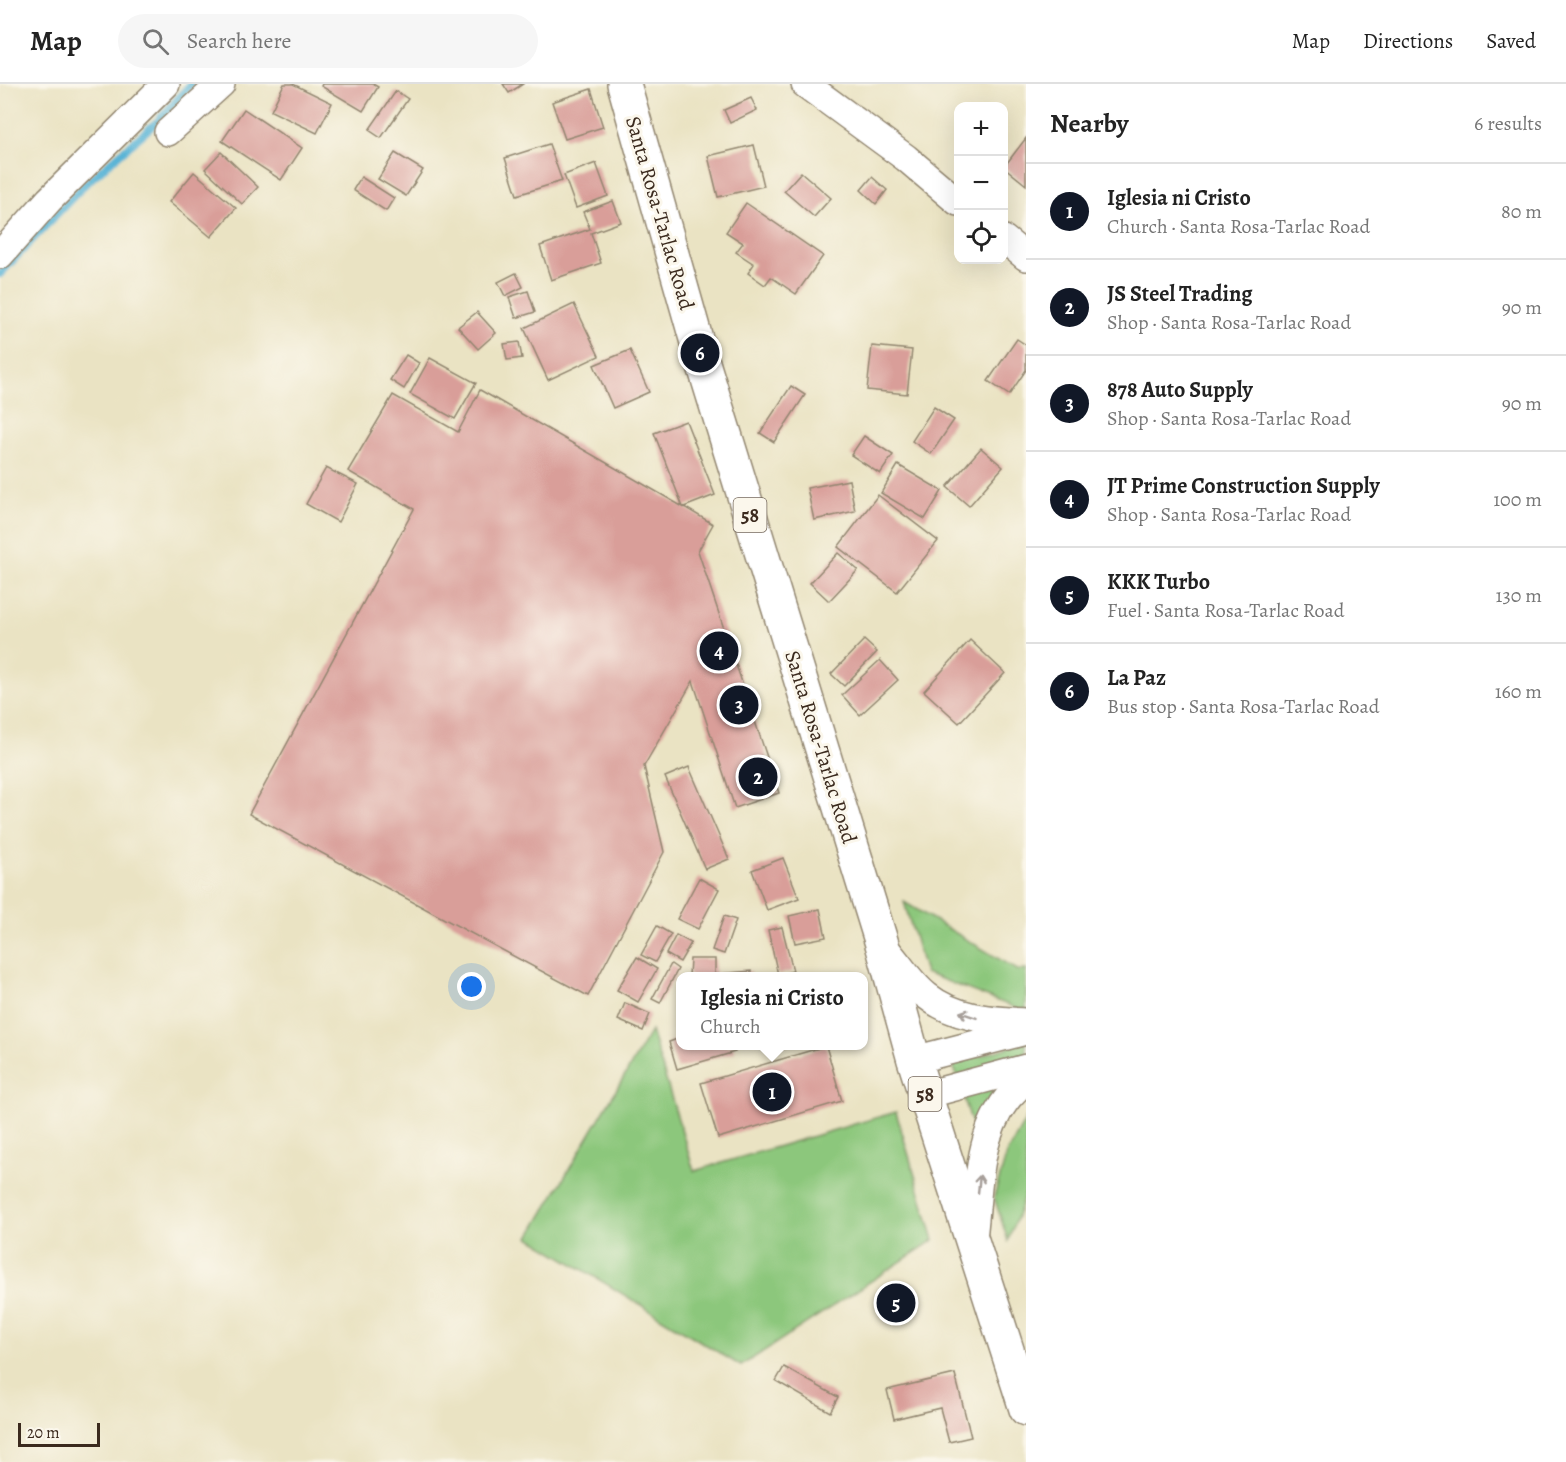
<!DOCTYPE html>
<meta charset="utf-8">
<style>
body{margin:0;font-family:Alegreya,serif;background:#f6f6f6;color:#222}
.controls{position:absolute;right:18px;top:18px;display:grid;overflow:hidden;border-radius:12px;box-shadow:0 6px 24px #0002}
.controls button{width:54px;height:54px;display:grid;place-items:center;padding:0;border:0;border-bottom:2px solid #e0e0e0;background:#fff;color:#222;font:30px sans-serif}
.scale{position:absolute;left:18px;bottom:15px;width:82px;box-sizing:border-box;padding-left:6px;border:3px solid #3b2a1e;border-top:0;font-size:16px;line-height:21px;white-space:nowrap;color:#3b2a1e;-webkit-text-stroke:4px #fbf7ec;paint-order:stroke}
.you{position:absolute;left:472px;top:903px;width:21px;height:21px;margin:-15px;border:4px solid #fff;border-radius:50%;background:#1a73e8;box-shadow:0 0 0 9px #1a73e833}
.badge{display:grid;place-items:center;width:39px;height:39px;border-radius:50%;background:#111827;color:#fff;font-size:20px;font-weight:700}
.pin{position:absolute;translate:-50% -50%;border:3px solid #fff;box-shadow:0 2px 6px #0006}
.popup{position:absolute;left:676px;top:888px;width:192px;height:78px;box-sizing:border-box;display:grid;place-content:center;border-radius:12px;background:#fff;filter:drop-shadow(0 2px 4px #0005);font-size:20px;white-space:nowrap;color:#767676}
.popup b{font-size:22px;color:#222}
.popup::after{content:'';position:absolute;left:50%;top:100%;margin-left:-12px;border:12px solid transparent;border-top-color:#fff}
.list{margin:0;padding:0;list-style:none}
h2{display:flex;justify-content:space-between;align-items:center;height:78px;margin:0;padding:0 24px;font-size:26px}
h2 small{font-size:20px;font-weight:400;color:#767676}
.list li{display:grid;grid-template-columns:39px 1fr auto;gap:18px;align-items:center;box-sizing:border-box;height:96px;padding:0 24px;border-top:2px solid #e0e0e0}
.list b{display:block;font-size:22px;white-space:nowrap}
.list p{margin:0;font-size:20px;white-space:nowrap;color:#767676}
.list em{font-size:20px;font-style:normal;color:#767676}
.icon{flex:none;width:33px;height:33px;fill:none;stroke:currentColor;stroke-width:2;stroke-linecap:round;stroke-linejoin:round}
.map{position:relative;flex:none;width:1026px;height:1378px;overflow:hidden}
header{display:flex;align-items:center;gap:36px;box-sizing:border-box;height:84px;padding:0 30px;background:#fff;border-bottom:2px solid #e0e0e0}
header strong{font-size:28px}
nav{display:flex;gap:33px;margin-inline-start:auto;font-size:21px}
.search{width:420px;height:54px;background:#f6f6f6;display:flex;align-items:center;gap:15px;box-sizing:border-box;padding:0 21px;border-radius:33px;color:#767676;font-size:22px}
main{display:flex}
aside{flex:1;background:#fff}
.map>svg:first-child{display:block}
</style>
<header>
<strong>Map</strong>
<div class="search"><svg class="icon" aria-label="search" viewBox="0 0 24 24"><circle cx="10" cy="10" r="6"/><path d="M15 15l6 6"/></svg>Search here</div>
<nav><a>Map</a><a>Directions</a><a>Saved</a></nav>
</header>
<main>
<div class="map">
<svg width="1026" height="1378" viewBox="0 0 1026 1378">
<rect width="100%" height="100%" fill="#fbf7ec"/>
<filter id="ink" filterUnits="userSpaceOnUse"><feTurbulence type="fractalNoise" baseFrequency=".0167" numOctaves="2"/><feDisplacementMap in="SourceGraphic" scale="12" xChannelSelector="R" yChannelSelector="G"/><feConvolveMatrix kernelMatrix="1 2 1 2 8 2 1 2 1" color-interpolation-filters="sRGB"/></filter>
<filter id="wash" filterUnits="userSpaceOnUse"><feTurbulence type="fractalNoise" baseFrequency=".008" numOctaves="4" result="noise"/><feDisplacementMap in="SourceGraphic" scale="24" xChannelSelector="R" yChannelSelector="G"/><feGaussianBlur stdDeviation="1.35" result="paint"/><feColorMatrix in="noise" values="0 0 0 0 0 0 0 0 0 0 0 0 0 0 0 0 0 1.4 0 .05"/><feComposite in="paint" operator="in"/></filter>
<g filter="url(#wash)">
<rect width="100%" height="100%" fill="#eae3c3"/>
<!-- green -->
<g fill="#8cc77c" stroke="#64784d" stroke-width="1.5">
<polygon points="904,818 1019,887 1026,885 1026,928 925,889"/>
<polygon points="651,947 694,1087 896,1028 934,1156 741,1282 529,1153"/>
<polygon points="1026,958 1026,972 957,993 953,980"/>
<polygon points="996,1002 975,1049 963,1011"/>
<polygon points="1026,1035 1026,1108 1008,1157 994,1113 1007,1069"/>
</g>
<g fill="none" stroke-linecap="round" stroke-linejoin="round">
<!-- stream -->
<polyline stroke="#58b4d6" stroke-width="8" points="0,190 85,100 159,36 191,0"/>
</g>
<g id="blocks">
<!-- building -->
<g fill="#d99e99">
<polygon points="284,0 293,0 332,19 317,49 271,27"/>
<polygon points="322,0 373,0 378,3 363,27 321,2"/>
<polygon points="503,0 523,0 509,9"/>
<polygon points="591,5 603,43 565,55 552,18"/>
<polygon points="396,7 408,15 381,54 369,46"/>
<polygon points="751,14 757,26 730,39 724,26"/>
<polygon points="244,25 302,64 281,96 222,57"/>
<polygon points="1026,54 1026,101 1004,83"/>
<polygon points="549,60 562,97 517,111 505,74"/>
<polygon points="754,61 764,102 718,113 708,72"/>
<polygon points="221,68 258,103 242,120 205,85"/>
<polygon points="395,69 423,86 406,112 378,95"/>
<polygon points="596,79 608,112 576,124 564,91"/>
<polygon points="194,88 236,124 211,153 169,118"/>
<polygon points="801,88 831,114 814,133 784,107"/>
<polygon points="361,93 394,114 386,127 353,106"/>
<polygon points="872,93 887,106 876,120 861,106"/>
<polygon points="613,117 621,138 591,149 601,179 551,196 540,162 590,145 583,128"/>
<polygon points="746,119 823,172 796,210 771,193 765,201 748,189 754,180 736,168 743,159 726,148"/>
<polygon points="516,189 523,203 505,212 498,198"/>
<polygon points="528,207 535,228 516,234 509,213"/>
<polygon points="574,220 599,272 548,296 524,244"/>
<polygon points="477,228 496,249 478,265 458,243"/>
<polygon points="1017,255 1026,261 1026,286 1009,311 988,297"/>
<polygon points="519,258 522,274 507,276 504,260"/>
<polygon points="872,262 912,266 907,310 867,306"/>
<polygon points="630,266 649,308 613,324 594,281"/>
<polygon points="406,271 419,279 404,305 390,296"/>
<polygon points="430,274 476,299 455,335 410,310"/>
<polygon points="791,302 805,311 774,358 760,349"/>
<polygon points="480,306 683,423 654,349 686,337 715,411 684,423 713,440 698,467 779,709 735,724 693,597 644,682 664,768 588,912 249,730 414,425 348,387 393,311 458,348"/>
<polygon points="934,323 954,336 931,370 912,357"/>
<polygon points="864,352 893,371 880,390 851,371"/>
<polygon points="981,364 1003,383 969,422 947,403"/>
<polygon points="898,381 942,407 925,435 881,409"/>
<polygon points="326,384 358,400 338,438 306,420"/>
<polygon points="849,396 855,427 814,436 807,404"/>
<polygon points="878,411 938,457 897,508 838,463"/>
<polygon points="838,469 858,486 829,517 810,499"/>
<polygon points="864,556 877,568 844,602 831,590"/>
<polygon points="970,556 1005,589 959,639 924,607"/>
<polygon points="880,576 898,596 860,631 842,611"/>
<polygon points="689,683 729,775 705,785 665,693"/>
<polygon points="783,774 799,814 767,826 752,786"/>
<polygon points="699,794 719,805 698,845 677,835"/>
<polygon points="820,825 826,853 795,859 789,832"/>
<polygon points="724,832 736,836 724,870 712,866"/>
<polygon points="657,842 671,850 655,878 641,871"/>
<polygon points="782,843 793,887 778,891 768,846"/>
<polygon points="676,851 691,859 680,878 666,870"/>
<polygon points="637,873 657,885 638,918 617,906"/>
<polygon points="690,875 715,875 715,892 689,892"/>
<polygon points="671,880 678,885 660,919 652,915"/>
<polygon points="751,887 751,892 720,892 719,890"/>
<polygon points="625,919 650,930 643,947 618,936"/>
<polygon points="680,954 680,962 733,962 735,968 677,985 669,958"/>
<polygon points="826,962 842,1017 718,1054 701,999"/>
<polygon points="784,1283 838,1313 830,1328 776,1297"/>
<polygon points="955,1290 971,1353 949,1358 940,1324 894,1335 887,1306"/>
</g>
</g>
</g>
<g filter="url(#ink)">
<use href="#blocks" fill-opacity="0" stroke="#928670" stroke-width="1.5"/>
<g fill="none" stroke-linecap="round" stroke-linejoin="round">
<defs>
<g id="minor">
<polyline points="805,0 906,74 958,118"/>
<polyline points="168,48 221,0"/>
<polyline points="1004,155 1026,173"/>
<polyline points="0,171 49,116 166,0"/>
<path d="M884,863C898,878 911,900 927,912C956,935 992,936 1026,938"/>
<polyline points="914,976 1026,947"/>
<polyline points="925,1011 1026,984"/>
<path d="M973,1154C980,1099 976,1033 1026,997"/>
</g>
<polyline id="highway" points="624,0 700,269 882,860 914,976 1026,1325"/>
</defs>
<!-- minor casing -->
<use href="#minor" stroke="#928670" stroke-width="30"/>
<!-- highway casing -->
<use href="#highway" stroke="#928670" stroke-width="36"/>
<!-- minor -->
<use href="#minor" stroke="#fff" stroke-width="27"/>
<!-- highway -->
<use href="#highway" stroke="#fff" stroke-width="33"/>
</g>
<!-- one-way arrows -->
<defs><path id="oneway-shaft" d="M-6 0H5M1.5-3L5.5 0L1.5 3" fill="none" stroke-width="1.6" stroke-linecap="round" stroke-linejoin="round" transform="scale(1.5)"/></defs>
<g stroke="#a79f9a">
<use href="#oneway-shaft" transform="translate(968 931) rotate(-161)"/>
<use href="#oneway-shaft" transform="translate(979 1100) rotate(-84)"/>
</g>
</g>
<g text-anchor="middle" dominant-baseline="central" stroke-width="6" stroke-linejoin="round" paint-order="stroke">
<!-- shield labels -->
<g fill="#fbf7ec" stroke="#75685c" stroke-width="1.5">
<rect x="733.5" y="414" width="33" height="34" rx="4.5"/>
<rect x="908.5" y="993" width="33" height="34" rx="4.5"/>
</g>
<g font-size="20" font-weight="bold" fill="#3b2a1e">
<text x="750" y="431">58</text>
<text x="925" y="1010">58</text>
</g>
<!-- street labels -->
<g font-size="21" fill="#3b2a1e" stroke="#fbf7ec">
<text transform="translate(660 129) rotate(74)">Santa Rosa-Tarlac Road</text>
<text transform="translate(821 663) rotate(73)">Santa Rosa-Tarlac Road</text>
</g>
</g>
</svg>
<div class="controls">
<button>+</button>
<button>−</button>
<button><svg class="icon" aria-label="locate" viewBox="0 0 24 24"><circle cx="12" cy="12" r="6"/><path d="M12 2v4M12 18v4M2 12h4M18 12h4"/></svg></button>
</div>
<div class="scale">20 m</div>
<div class="you"></div>
<div class="pin badge" style="left:772px;top:1008px">1</div>
<div class="popup"><b>Iglesia ni Cristo</b>Church</div>
<div class="pin badge" style="left:758px;top:693px">2</div>
<div class="pin badge" style="left:739px;top:621px">3</div>
<div class="pin badge" style="left:719px;top:567px">4</div>
<div class="pin badge" style="left:896px;top:1219px">5</div>
<div class="pin badge" style="left:700px;top:269px">6</div>
</div>
<aside>
<h2>Nearby<small>6 results</small></h2>
<ul class="list">
<li><span class="badge">1</span><div><b>Iglesia ni Cristo</b><p>Church · Santa Rosa-Tarlac Road</p></div><em>80 m</em></li>
<li><span class="badge">2</span><div><b>JS Steel Trading</b><p>Shop · Santa Rosa-Tarlac Road</p></div><em>90 m</em></li>
<li><span class="badge">3</span><div><b>878 Auto Supply</b><p>Shop · Santa Rosa-Tarlac Road</p></div><em>90 m</em></li>
<li><span class="badge">4</span><div><b>JT Prime Construction Supply</b><p>Shop · Santa Rosa-Tarlac Road</p></div><em>100 m</em></li>
<li><span class="badge">5</span><div><b>KKK Turbo</b><p>Fuel · Santa Rosa-Tarlac Road</p></div><em>130 m</em></li>
<li><span class="badge">6</span><div><b>La Paz</b><p>Bus stop · Santa Rosa-Tarlac Road</p></div><em>160 m</em></li>
</ul>
</aside>
</main>
